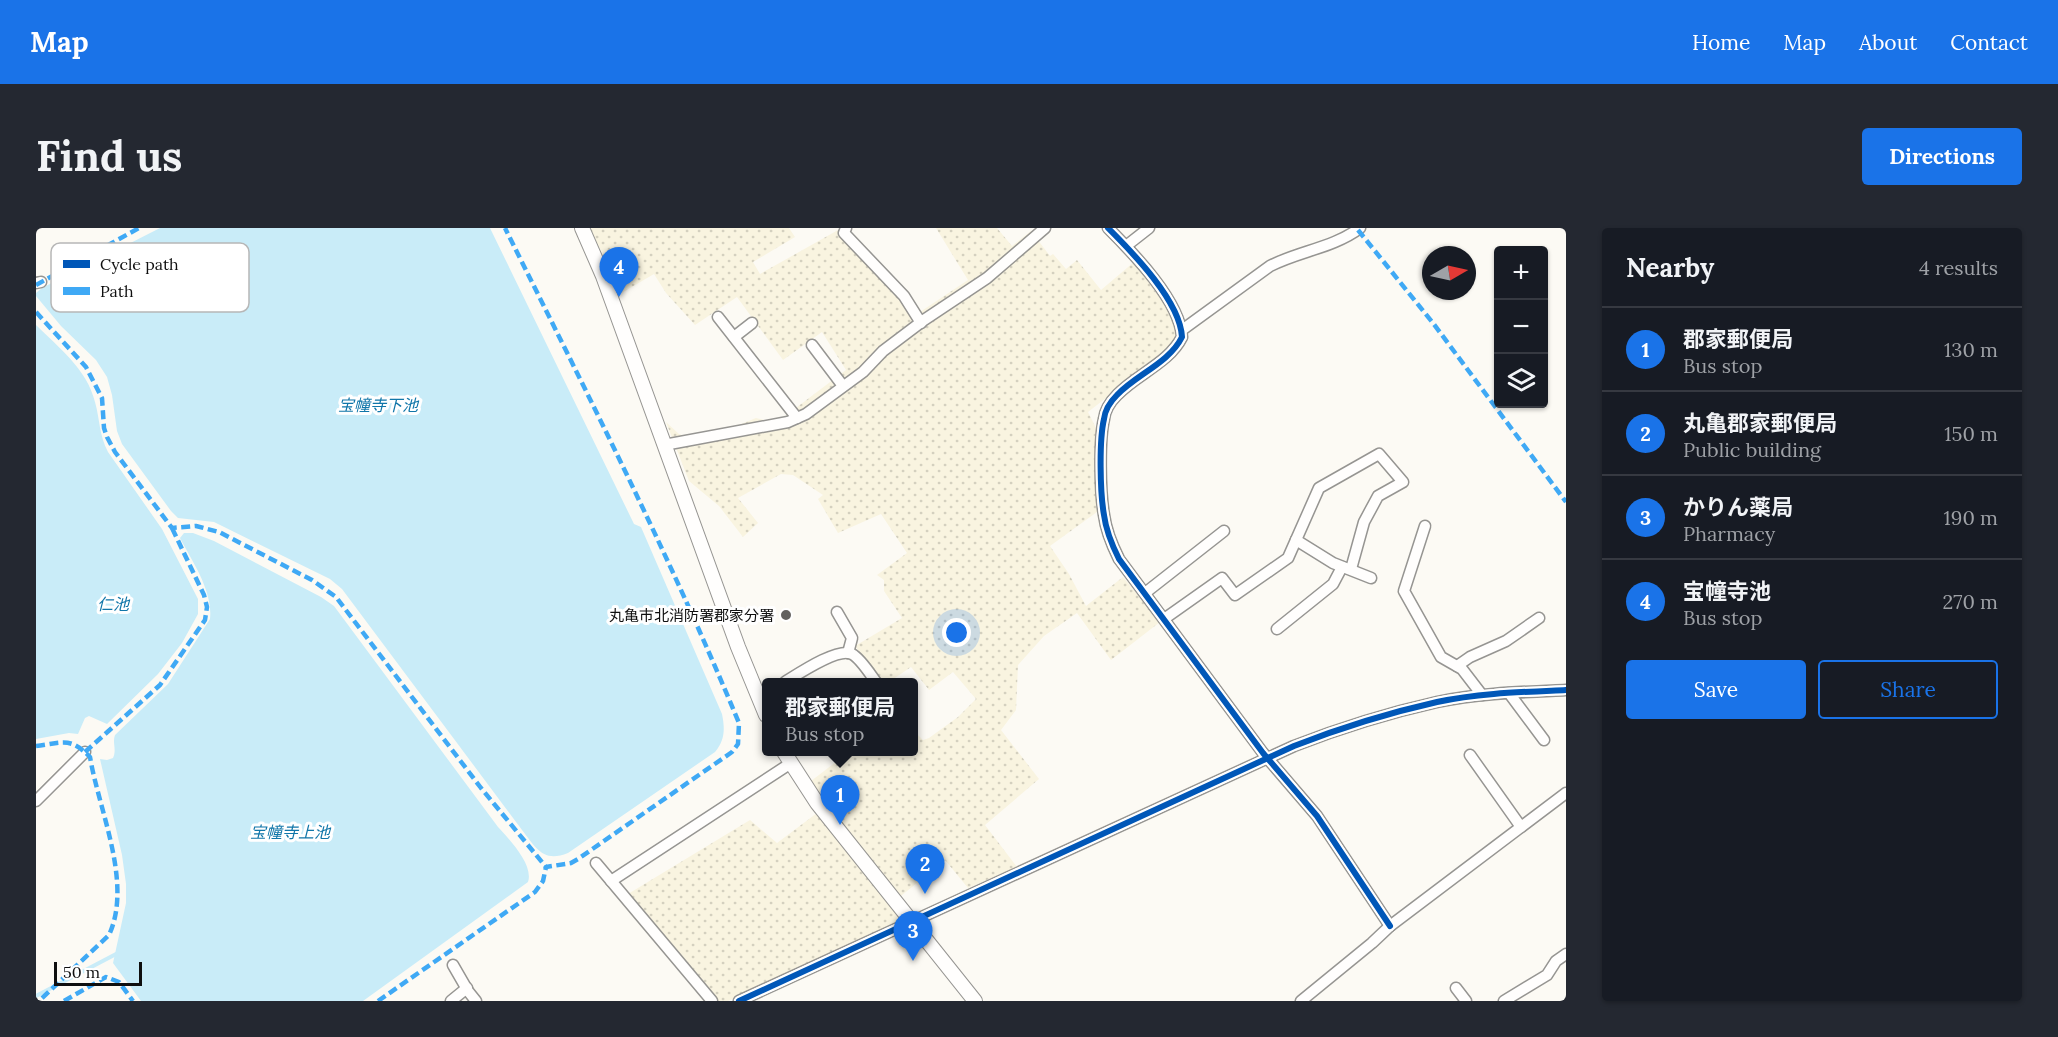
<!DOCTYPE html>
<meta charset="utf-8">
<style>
body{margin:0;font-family:Lora,"Noto Sans JP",serif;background:#242831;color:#f1f3f6}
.controls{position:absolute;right:18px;top:18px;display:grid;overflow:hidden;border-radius:6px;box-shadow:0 2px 4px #0004}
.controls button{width:54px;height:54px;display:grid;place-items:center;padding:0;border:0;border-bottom:2px solid #363941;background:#171b24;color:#f1f3f6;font:30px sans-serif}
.compass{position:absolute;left:1386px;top:18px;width:54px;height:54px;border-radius:50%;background:#171b24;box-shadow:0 2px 4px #0004;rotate:81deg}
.scale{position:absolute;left:18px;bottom:15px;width:88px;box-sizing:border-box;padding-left:6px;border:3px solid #0f0f0f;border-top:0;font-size:16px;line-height:21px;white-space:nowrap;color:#0f0f0f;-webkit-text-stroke:4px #fff;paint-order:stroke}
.you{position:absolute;left:921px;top:405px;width:21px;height:21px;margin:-15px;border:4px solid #fff;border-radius:50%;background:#1a73e8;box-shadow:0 0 0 9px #1a73e833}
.badge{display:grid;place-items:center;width:39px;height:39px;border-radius:50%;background:#1a73e8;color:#fff;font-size:20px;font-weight:700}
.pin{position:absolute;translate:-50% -50px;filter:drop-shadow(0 2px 3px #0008)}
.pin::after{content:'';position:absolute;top:32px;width:21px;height:18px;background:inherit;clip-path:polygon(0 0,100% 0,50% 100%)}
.popup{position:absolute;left:726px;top:450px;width:156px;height:78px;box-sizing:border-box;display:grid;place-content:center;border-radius:6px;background:#171b24;filter:drop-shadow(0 2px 4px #0005);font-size:20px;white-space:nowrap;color:#9ea1a6}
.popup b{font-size:22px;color:#f1f3f6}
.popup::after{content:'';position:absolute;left:50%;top:100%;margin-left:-12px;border:12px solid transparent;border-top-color:#171b24}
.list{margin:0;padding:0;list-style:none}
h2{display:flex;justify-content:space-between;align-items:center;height:78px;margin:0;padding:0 24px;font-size:26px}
h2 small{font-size:20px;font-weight:400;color:#9ea1a6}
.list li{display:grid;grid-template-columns:39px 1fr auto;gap:18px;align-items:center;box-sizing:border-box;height:84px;padding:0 24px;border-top:2px solid #363941}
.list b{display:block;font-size:22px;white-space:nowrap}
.list p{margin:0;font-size:20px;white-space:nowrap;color:#9ea1a6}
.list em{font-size:20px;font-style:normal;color:#9ea1a6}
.actions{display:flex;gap:12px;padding:18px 24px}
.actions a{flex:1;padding:14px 0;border:2px solid #1a73e8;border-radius:6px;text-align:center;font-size:21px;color:#1a73e8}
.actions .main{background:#1a73e8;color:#fff}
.icon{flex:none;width:33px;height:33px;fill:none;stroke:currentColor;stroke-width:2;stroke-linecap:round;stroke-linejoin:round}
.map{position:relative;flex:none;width:1530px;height:773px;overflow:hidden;border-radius:6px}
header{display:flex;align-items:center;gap:36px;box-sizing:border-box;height:84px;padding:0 30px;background:#1a73e8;color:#fff}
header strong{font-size:28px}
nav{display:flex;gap:33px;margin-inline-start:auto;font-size:21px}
.intro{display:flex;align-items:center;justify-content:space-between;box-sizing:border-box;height:144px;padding:0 36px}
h1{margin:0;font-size:42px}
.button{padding:15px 27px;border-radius:6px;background:#1a73e8;color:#fff;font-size:21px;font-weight:700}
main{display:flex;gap:36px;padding:0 36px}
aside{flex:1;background:#171b24;border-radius:6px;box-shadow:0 2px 4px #0004}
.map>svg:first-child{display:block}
</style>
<header>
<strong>Map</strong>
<nav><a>Home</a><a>Map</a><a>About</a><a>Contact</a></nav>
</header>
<div class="intro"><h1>Find us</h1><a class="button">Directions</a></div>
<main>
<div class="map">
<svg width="1530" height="773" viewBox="0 0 1530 773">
<defs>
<pattern id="farmland-dots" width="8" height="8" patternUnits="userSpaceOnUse" patternTransform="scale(1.5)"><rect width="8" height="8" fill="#f9f4e0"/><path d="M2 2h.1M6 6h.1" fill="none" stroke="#d4d0bf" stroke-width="1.8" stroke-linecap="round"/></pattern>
</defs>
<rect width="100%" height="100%" fill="#fcfaf4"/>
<!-- farmland -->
<g fill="url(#farmland-dots)">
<polygon points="553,0 753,0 759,9 717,34 724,46 802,2 865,71 875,90 932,52 900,0 961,0 976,18 995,3 1014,28 1017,26 1030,41 1041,32 1065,62 1098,34 1129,77 1139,94 1142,104 1137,118 1052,184 1060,200 1059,254 1061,284 1014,318 1033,346 1050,378 1087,349 1124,394 1075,432 1041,385 1008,408 982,437 980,482 965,502 1003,551 949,597 981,639 932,660 909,632 865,668 803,594 809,588 803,582 797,586 775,553 813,524 878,524 878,503 887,512 893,510 922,489 940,471 917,444 893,462 875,439 853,454 846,454 819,418 866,390 848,363 848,352 841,347 871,325 845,286 802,305 782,271 787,267 757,247 745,246 702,270 722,295 707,309 683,278 653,253 630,194 643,206 658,211 673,209 720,190 740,195 810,142 786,104 747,132 701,69 659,97 630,65 618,46 582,67 567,26"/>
<polygon points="781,585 868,694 692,773 680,773 592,666 714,592 741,615"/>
</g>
<!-- water -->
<g fill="#c9ecf8">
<path d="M124,0H454L598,296L605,299L686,486C689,501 689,512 679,524L532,625C507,635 500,620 486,602L306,361L294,351L178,294L142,290L135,283L86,216L81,203L76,167L71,149L60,132L25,98L0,68V65L6,60Z"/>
<path d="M0,97C23,120 51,141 59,174C64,192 63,207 72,224L126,301L162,371V386L146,415L122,446L71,496L53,488L49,490L42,506L33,505L0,511Z"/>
<path d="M148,305H157L178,313L285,369L298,378L462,599C473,611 498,637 492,654L327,773H105L77,735L90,675V656L86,627L64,531L71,532L77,530C81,521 76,515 79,507L132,456L174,391C177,363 157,335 144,310Z"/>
</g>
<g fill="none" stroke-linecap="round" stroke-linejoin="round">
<!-- stream -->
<polyline stroke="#c9ecf8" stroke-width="4" points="0,768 82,725"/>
<defs>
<g id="minor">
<polyline points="810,0 808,5 868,68 885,95"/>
<path d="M1072,0C1097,25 1144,73 1146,109C1133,135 1101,146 1081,167C1075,173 1069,182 1068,191C1063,212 1064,265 1068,287C1070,303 1076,317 1083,331L1227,525L1281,588L1354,698"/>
<polyline points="1090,18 1113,0"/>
<polyline points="0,55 5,54"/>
<polyline points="682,89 761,190"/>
<path d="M1146,102L1234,38C1263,23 1297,20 1324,0"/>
<polyline points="698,109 716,95"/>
<polyline points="776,117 807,158"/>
<polyline points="628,217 752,194 770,186 827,144 847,123 888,92 951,50 1009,0"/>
<polyline points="1389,298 1368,363 1405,429 1426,441 1446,467"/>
<polyline points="1260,312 1297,335 1335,350"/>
<polyline points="1109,365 1188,303"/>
<polyline points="801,384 816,410 812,425"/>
<polyline points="1128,391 1186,350 1199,367 1252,330 1283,260 1343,226 1367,254 1342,268 1328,294 1315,341"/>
<polyline points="1241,401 1297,356 1306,339"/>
<polyline points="1421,438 1434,429 1470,413 1503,390"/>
<path d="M749,454C762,446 802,419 816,426C825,431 834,446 840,454"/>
<polyline points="1473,465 1508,512"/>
<polyline points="1434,527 1485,599"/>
<polyline points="0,573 49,524"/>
<polyline points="560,635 676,773"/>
<polyline points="575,653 755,535"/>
<polyline points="417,737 432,763 440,773"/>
<polyline points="1420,760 1430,773"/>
<polyline points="415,773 431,760"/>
<path d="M703,773L1258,518C1304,500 1352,485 1401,474C1443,465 1487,464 1530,462"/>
<polyline points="1265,773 1336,715 1354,698 1530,565"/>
<polyline points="1468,773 1511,747 1520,733 1530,726"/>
</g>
<g id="tertiary">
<polyline points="546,0 567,48 702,419 730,487"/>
<polyline points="748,524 781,575 939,773"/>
</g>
</defs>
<!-- minor casing -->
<use href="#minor" stroke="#969592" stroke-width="13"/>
<!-- tertiary casing -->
<use href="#tertiary" stroke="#969592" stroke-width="16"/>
<!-- minor -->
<use href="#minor" stroke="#fffefd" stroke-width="10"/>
<!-- tertiary -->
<use href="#tertiary" stroke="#fffefd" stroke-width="14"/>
<!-- quiet -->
<g stroke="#3fa9f5" stroke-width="4.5" stroke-dasharray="9 4.5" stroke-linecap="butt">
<polyline points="1322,2 1397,95 1530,274"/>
<polyline points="0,57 103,0"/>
<polyline points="0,84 50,139 66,170 68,200 71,209 79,224 136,300 160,298 183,304 276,352 300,369 445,560 510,639"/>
<path d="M0,518C27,515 33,508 54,529C63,583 97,655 73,707L3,773"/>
<polyline points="49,524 124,457 169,392 171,379 168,367 136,300"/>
<polyline points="28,773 70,749 83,754 97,773"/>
<path d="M342,773L499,664L507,653L510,639L535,635L542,631L696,524L702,516L703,495C633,326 550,163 469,0"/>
</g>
<defs>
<g id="cycleway">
<path d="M1072,0C1097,25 1144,73 1146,109C1133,135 1101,146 1081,167C1075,173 1069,182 1068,191C1063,212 1064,265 1068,287C1070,303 1076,317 1083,331L1227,525L1281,588L1354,698"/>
<path d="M703,773L1258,518C1304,500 1352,485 1401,474C1443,465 1487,464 1530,462"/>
</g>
</defs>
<!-- cycleway casing -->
<use href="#cycleway" stroke="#fff" stroke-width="10"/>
<!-- cycleway -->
<use href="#cycleway" stroke="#0057b8" stroke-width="6"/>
</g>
<!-- markers -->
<circle fill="#62615f" stroke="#fff" stroke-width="2" cx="750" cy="387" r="6"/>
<g text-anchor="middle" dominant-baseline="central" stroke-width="6" stroke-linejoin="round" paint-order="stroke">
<!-- poi labels -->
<g font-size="15" fill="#0f0f0f" stroke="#fff" text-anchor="end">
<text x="738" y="387">丸亀市北消防署郡家分署</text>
</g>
<!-- water labels -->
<g font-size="16" font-style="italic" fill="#1076a9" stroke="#fff">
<text x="342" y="177">宝幢寺下池</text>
<text x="77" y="376">仁池</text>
<text x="254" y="604">宝幢寺上池</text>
</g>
</g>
<!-- legend -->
<rect x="15" y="15" width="198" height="69" rx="9" fill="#fff" stroke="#b7b7b7" stroke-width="1.5"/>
<rect x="27" y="32" width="27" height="8" fill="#0057b8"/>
<rect x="27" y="59" width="27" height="8" fill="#3fa9f5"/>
<g font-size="16" fill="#0f0f0f">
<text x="64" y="42">Cycle path</text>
<text x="64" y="69">Path</text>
</g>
</svg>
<div class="controls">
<button>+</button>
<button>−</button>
<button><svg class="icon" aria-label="layers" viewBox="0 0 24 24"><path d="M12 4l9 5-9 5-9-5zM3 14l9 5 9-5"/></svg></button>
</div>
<svg class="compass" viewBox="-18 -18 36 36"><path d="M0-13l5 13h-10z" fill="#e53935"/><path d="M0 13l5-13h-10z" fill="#9ea1a6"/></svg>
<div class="scale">50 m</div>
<div class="you"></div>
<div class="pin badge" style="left:804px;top:597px">1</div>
<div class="popup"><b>郡家郵便局</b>Bus stop</div>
<div class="pin badge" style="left:889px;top:666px">2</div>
<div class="pin badge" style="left:877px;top:733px">3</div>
<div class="pin badge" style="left:583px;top:69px">4</div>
</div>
<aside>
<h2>Nearby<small>4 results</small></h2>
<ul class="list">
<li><span class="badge">1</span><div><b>郡家郵便局</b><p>Bus stop</p></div><em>130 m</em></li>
<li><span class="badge">2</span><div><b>丸亀郡家郵便局</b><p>Public building</p></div><em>150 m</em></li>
<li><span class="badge">3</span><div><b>かりん薬局</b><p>Pharmacy</p></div><em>190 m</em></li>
<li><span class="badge">4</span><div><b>宝幢寺池</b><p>Bus stop</p></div><em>270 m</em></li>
</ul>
<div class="actions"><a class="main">Save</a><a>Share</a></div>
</aside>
</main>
